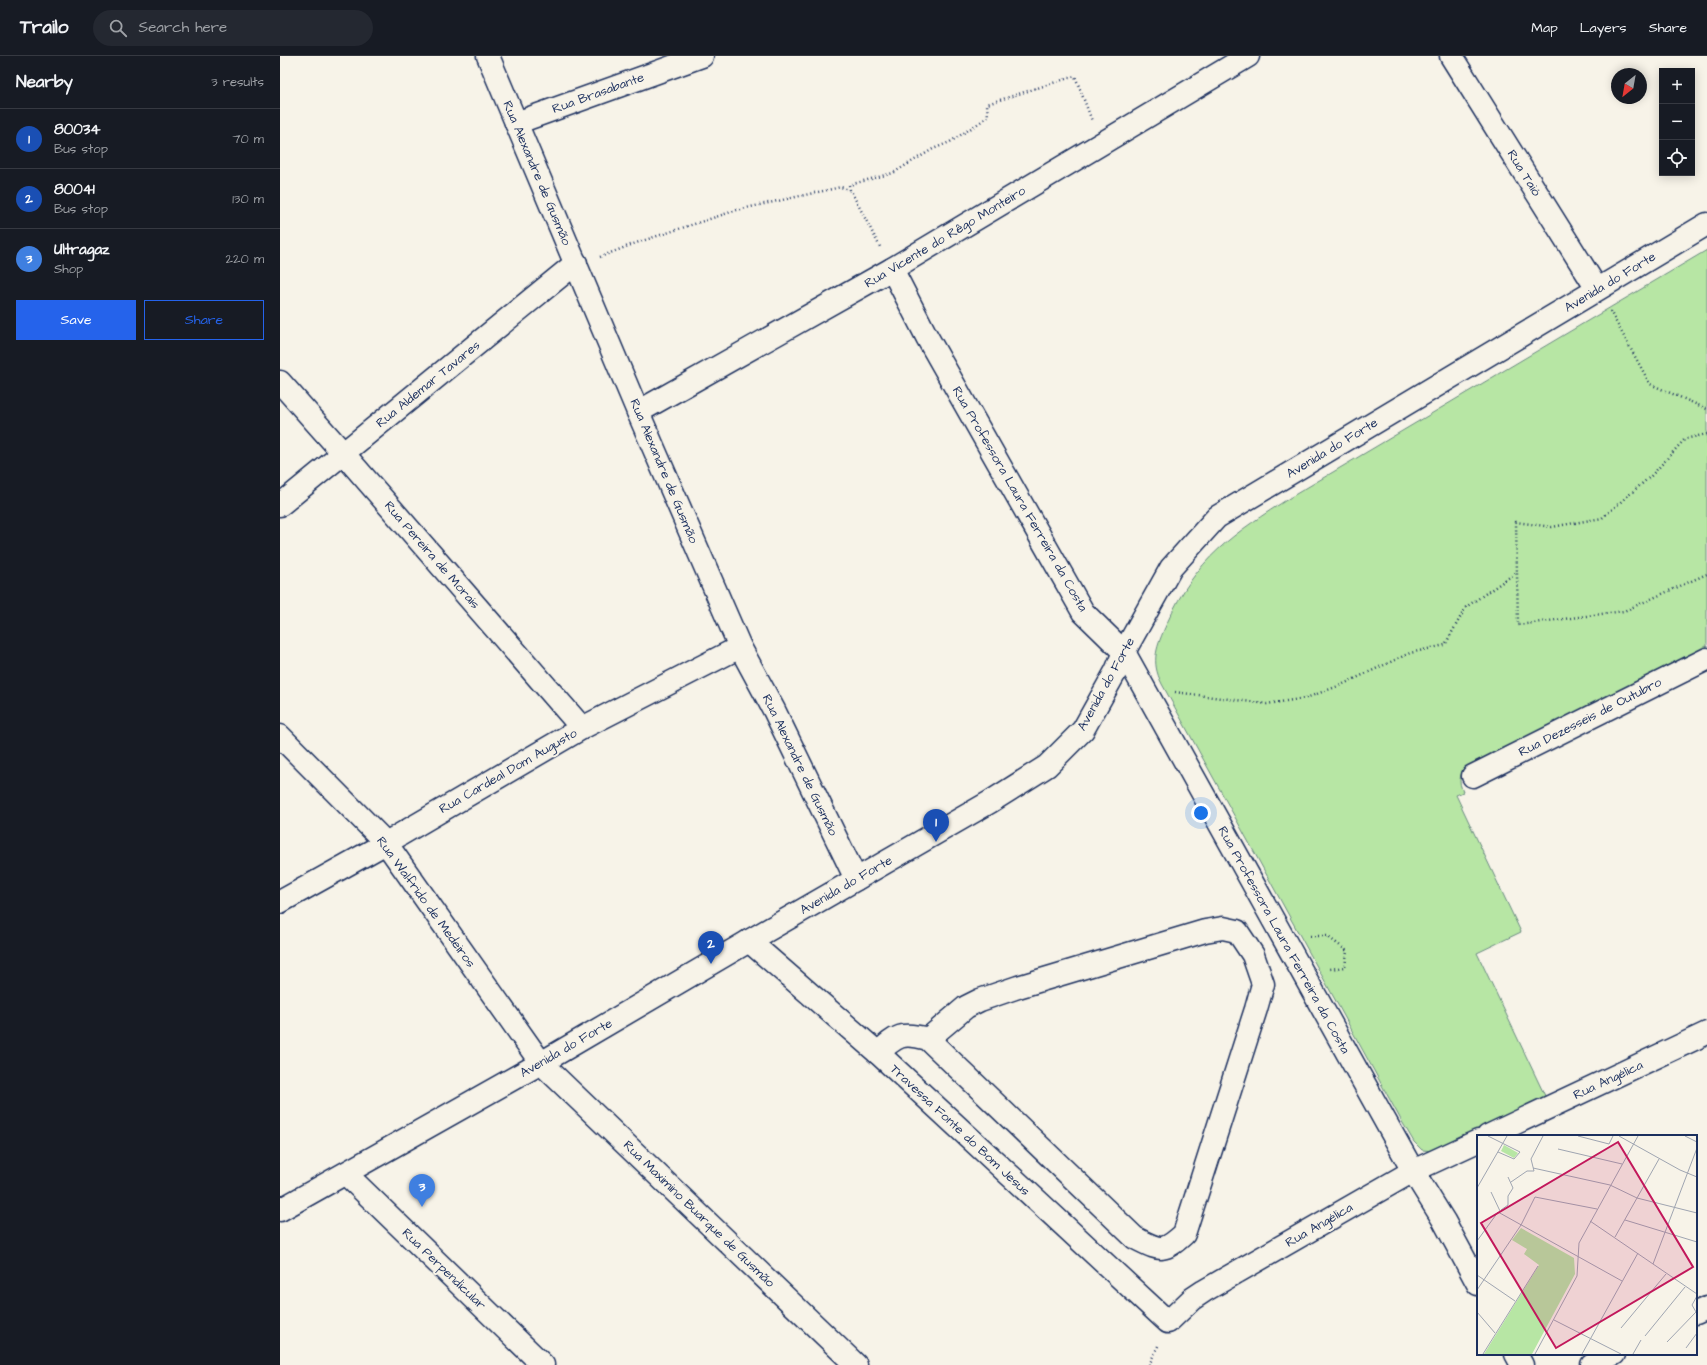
<!DOCTYPE html>
<meta charset="utf-8">
<style>
body{margin:0;font-family:"Architects Daughter",sans-serif;background:#242831;color:#f1f3f6}
.controls{position:absolute;right:12px;top:12px;display:grid;overflow:hidden;border-radius:0px;box-shadow:0 2px 10px #0003}
.controls button{width:36px;height:36px;display:grid;place-items:center;padding:0;border:0;border-bottom:1px solid #363941;background:#171b24;color:#f1f3f6;font:20px sans-serif}
.compass{position:absolute;left:1331px;top:12px;width:36px;height:36px;border-radius:50%;background:#171b24;box-shadow:0 2px 10px #0003;rotate:211deg}
.you{position:absolute;left:921px;top:757px;width:14px;height:14px;margin:-10px;border:3px solid #fff;border-radius:50%;background:#1a73e8;box-shadow:0 0 0 6px #1a73e833}
.badge{display:grid;place-items:center;width:26px;height:26px;border-radius:50%;background:#2563eb;color:#fff;font-size:13px;font-weight:700}
.pin{position:absolute;translate:-50% -33px;filter:drop-shadow(0 1px 2px #0008)}
.pin::after{content:'';position:absolute;top:21px;width:14px;height:12px;background:inherit;clip-path:polygon(0 0,100% 0,50% 100%)}
.list{margin:0;padding:0;list-style:none}
h2{display:flex;justify-content:space-between;align-items:center;height:52px;margin:0;padding:0 16px;font-size:17px}
h2 small{font-size:13px;font-weight:400;color:#9ea1a6}
.list li{display:grid;grid-template-columns:26px 1fr auto;gap:12px;align-items:center;box-sizing:border-box;height:60px;padding:0 16px;border-top:1px solid #363941}
.list b{display:block;font-size:15px;white-space:nowrap}
.list p{margin:0;font-size:13px;white-space:nowrap;color:#9ea1a6}
.list em{font-size:13px;font-style:normal;color:#9ea1a6}
.actions{display:flex;gap:8px;padding:12px 16px}
.actions a{flex:1;padding:9px 0;border:1px solid #2563eb;border-radius:0px;text-align:center;font-size:14px;color:#2563eb}
.actions .main{background:#2563eb;color:#fff}
.icon{flex:none;width:22px;height:22px;fill:none;stroke:currentColor;stroke-width:2;stroke-linecap:round;stroke-linejoin:round}
.map{position:relative;flex:none;width:1427px;height:1309px;overflow:hidden}
header{display:flex;align-items:center;gap:24px;box-sizing:border-box;height:56px;padding:0 20px;background:#171b24;border-bottom:1px solid #363941}
header strong{font-size:19px}
nav{display:flex;gap:22px;margin-inline-start:auto;font-size:14px}
.search{width:280px;height:36px;background:#242831;display:flex;align-items:center;gap:10px;box-sizing:border-box;padding:0 14px;border-radius:22px;color:#9ea1a6;font-size:15px}
main{display:flex}
aside{flex:1;background:#171b24}
.map>svg:first-child{display:block}
</style>
<header>
<strong>Trailo</strong>
<div class="search"><svg class="icon" aria-label="search" viewBox="0 0 24 24"><circle cx="10" cy="10" r="6"/><path d="M15 15l6 6"/></svg>Search here</div>
<nav><a>Map</a><a>Layers</a><a>Share</a></nav>
</header>
<main>
<aside>
<h2>Nearby<small>3 results</small></h2>
<ul class="list">
<li><span class="badge" style="background:#1a4fb4">1</span><div><b>80034</b><p>Bus stop</p></div><em>70 m</em></li>
<li><span class="badge" style="background:#1a4fb4">2</span><div><b>80041</b><p>Bus stop</p></div><em>130 m</em></li>
<li><span class="badge" style="background:#3f7fe0">3</span><div><b>Ultragaz</b><p>Shop</p></div><em>220 m</em></li>
</ul>
<div class="actions"><a class="main">Save</a><a>Share</a></div>
</aside>
<div class="map">
<svg width="1427" height="1309" viewBox="0 0 1427 1309">
<rect width="100%" height="100%" fill="#f7f3e8"/>
<filter id="ink" filterUnits="userSpaceOnUse"><feTurbulence type="fractalNoise" baseFrequency=".025" numOctaves="2"/><feDisplacementMap in="SourceGraphic" scale="8" xChannelSelector="R" yChannelSelector="G"/><feConvolveMatrix kernelMatrix="1 2 1 2 8 2 1 2 1" color-interpolation-filters="sRGB"/></filter>
<g filter="url(#ink)">
<!-- green -->
<path fill="#b7e6a4" stroke="#698a81" d="M1427,194V595L1188,710C1179,718 1178,725 1183,736L1176,739L1241,876L1197,897L1266,1042L1155,1095L1142,1094L1134,1086L1121,1064L882,628C870,605 877,590 887,567C916,502 953,478 1011,441Z"/>
<g fill="none" stroke-linecap="round" stroke-linejoin="round">
<defs>
<g id="minor">
<polyline points="208,0 358,356 460,591 494,654 576,823"/>
<polyline points="1171,0 1317,233"/>
<polyline points="236,67 422,0"/>
<polyline points="612,213 647,281 803,556 844,596 1133,1115 1164,1165 1198,1228"/>
<polyline points="0,326 63,397 302,672"/>
<polyline points="358,356 612,213 968,0"/>
<polyline points="0,449 296,207"/>
<polyline points="0,680 106,787 261,1007 576,1309"/>
<polyline points="1193,720 1427,603"/>
<polyline points="0,846 106,787 302,672 460,591"/>
<polyline points="469,885 598,997 888,1266 912,1243 924,1235 1133,1115 1198,1085"/>
<path d="M598,997C617,979 622,976 648,983L855,1182C880,1194 882,1198 904,1178L976,953L983,928L973,899L957,875L943,872L925,875L738,931L700,944L686,951L648,983"/>
<polyline points="1208,1080 1427,977"/>
<polyline points="66,1118 263,1309"/>
<polyline points="0,1154 261,1007 469,885 710,746 767,710 803,674 836,615 844,596 891,512 937,461 1427,168"/>
<polyline points="1416,1257 1427,1252"/>
<polyline points="1236,1298 1242,1309"/>
<polyline points="1312,1309 1334,1298"/>
</g>
</defs>
<!-- minor casing -->
<use href="#minor" stroke="#1b2f5e" stroke-width="25"/>
<!-- path -->
<g stroke="#1b2f5e" stroke-width="2.5" stroke-dasharray="1 3" stroke-linecap="butt">
<polyline points="570,134 569,129 613,117 653,93 670,86 708,61 707,48 795,20 812,65"/>
<polyline points="320,201 356,187 457,154 561,131 571,135 600,191"/>
<polyline points="1330,255 1370,328 1427,353"/>
<polyline points="1427,378 1405,383 1371,420 1322,462 1272,471 1236,466 1238,569 1344,555 1427,518"/>
<polyline points="895,636 987,648 1026,642 1061,629 1130,597 1165,589 1186,551 1237,516"/>
<polyline points="1030,880 1047,880 1067,895 1065,911 1050,913"/>
<polyline points="869,1309 879,1288"/>
</g>
<!-- minor -->
<use href="#minor" stroke="#f7f3e8" stroke-width="22"/>
</g>
</g>
<g text-anchor="middle" dominant-baseline="central" stroke-width="4" stroke-linejoin="round" paint-order="stroke">
<!-- street labels -->
<g font-size="13" fill="#1b2f5e" stroke="#f7f3e8">
<text transform="translate(318 37) rotate(-20)">Rua Brasabante</text>
<text transform="translate(257 117) rotate(67)">Rua Alexandre de Gusmão</text>
<text transform="translate(1244 117) rotate(58)">Rua Taió</text>
<text transform="translate(665 181) rotate(-31)">Rua Vicente do Rêgo Monteiro</text>
<text transform="translate(1330 226) rotate(-31)">Avenida do Forte</text>
<text transform="translate(148 328) rotate(-39)">Rua Aldemar Tavares</text>
<text transform="translate(1052 392) rotate(-31)">Avenida do Forte</text>
<text transform="translate(384 415) rotate(67)">Rua Alexandre de Gusmão</text>
<text transform="translate(740 443) rotate(60)">Rua Professora Laura Ferreira da Costa</text>
<text transform="translate(152 499) rotate(49)">Rua Pereira de Morais</text>
<text transform="translate(826 628) rotate(-61)">Avenida do Forte</text>
<text transform="translate(1310 661) rotate(-27)">Rua Dezesseis de Outubro</text>
<text transform="translate(520 709) rotate(64)">Rua Alexandre de Gusmão</text>
<text transform="translate(228 715) rotate(-30)">Rua Cardeal Dom Augusto</text>
<text transform="translate(566 829) rotate(-30)">Avenida do Forte</text>
<text transform="translate(146 846) rotate(54)">Rua Walfrido de Medeiros</text>
<text transform="translate(1004 884) rotate(61)">Rua Professora Laura Ferreira da Costa</text>
<text transform="translate(286 992) rotate(-30)">Avenida do Forte</text>
<text transform="translate(1328 1024) rotate(-25)">Rua Angélica</text>
<text transform="translate(680 1074) rotate(43)">Travessa Fonte do Bom Jesus</text>
<text transform="translate(419 1158) rotate(44)">Rua Maximino Buarque de Gusmão</text>
<text transform="translate(1039 1169) rotate(-30)">Rua Angélica</text>
<text transform="translate(164 1213) rotate(44)">Rua Perpendicular</text>
</g>
</g>
<!-- overview -->
<g transform="translate(1197 1079)">
<rect width="220" height="220" fill="#f7f3e8"/>
<path d="M27,10L41,18L37,23L24,16ZM44,93L97,123L98,139L55,219H7L62,130L47,119L50,114L35,105Z" fill="#b7e6a4"/>
<path fill="none" stroke="#9fa5b1" stroke-width="1" d="M11,1L43,17L37,24L21,17M101,1L132,9L136,1M142,1L203,35L220,42M208,1L220,7M81,14L145,29M56,33L133,50L160,63L220,78M34,47L50,36H57L54,24L66,1M0,53L30,1M14,57L23,76M24,75L31,70V61L36,53L31,42M21,77L145,146M148,85L220,107M113,86L220,159M138,102L182,24M0,106L21,77M176,129L220,13M0,140L38,166M0,155L44,90L58,62L120,74M0,177L18,198M77,185L144,219M144,193L189,139M168,201L208,152M190,207L219,177L215,170L220,161M209,213L220,198M6,219L61,131M58,219L100,141L102,108L161,1M105,219L161,118M156,219L164,205"/>
<path fill="#c2185b" fill-opacity="0.15" stroke="#c2185b" stroke-width="2" d="M141,7L216,132L79,213L4,88Z"/>
<rect width="220" height="220" fill="none" stroke="#1b2f5e" stroke-width="2"/>
</g>
</svg>
<div class="controls">
<button>+</button>
<button>−</button>
<button><svg class="icon" aria-label="locate" viewBox="0 0 24 24"><circle cx="12" cy="12" r="6"/><path d="M12 2v4M12 18v4M2 12h4M18 12h4"/></svg></button>
</div>
<svg class="compass" viewBox="-18 -18 36 36"><path d="M0-13l5 13h-10z" fill="#e53935"/><path d="M0 13l5-13h-10z" fill="#9ea1a6"/></svg>
<div class="you"></div>
<div class="pin badge" style="left:656px;top:786px;background:#1a4fb4">1</div>
<div class="pin badge" style="left:431px;top:908px;background:#1a4fb4">2</div>
<div class="pin badge" style="left:142px;top:1151px;background:#3f7fe0">3</div>
</div>
</main>
